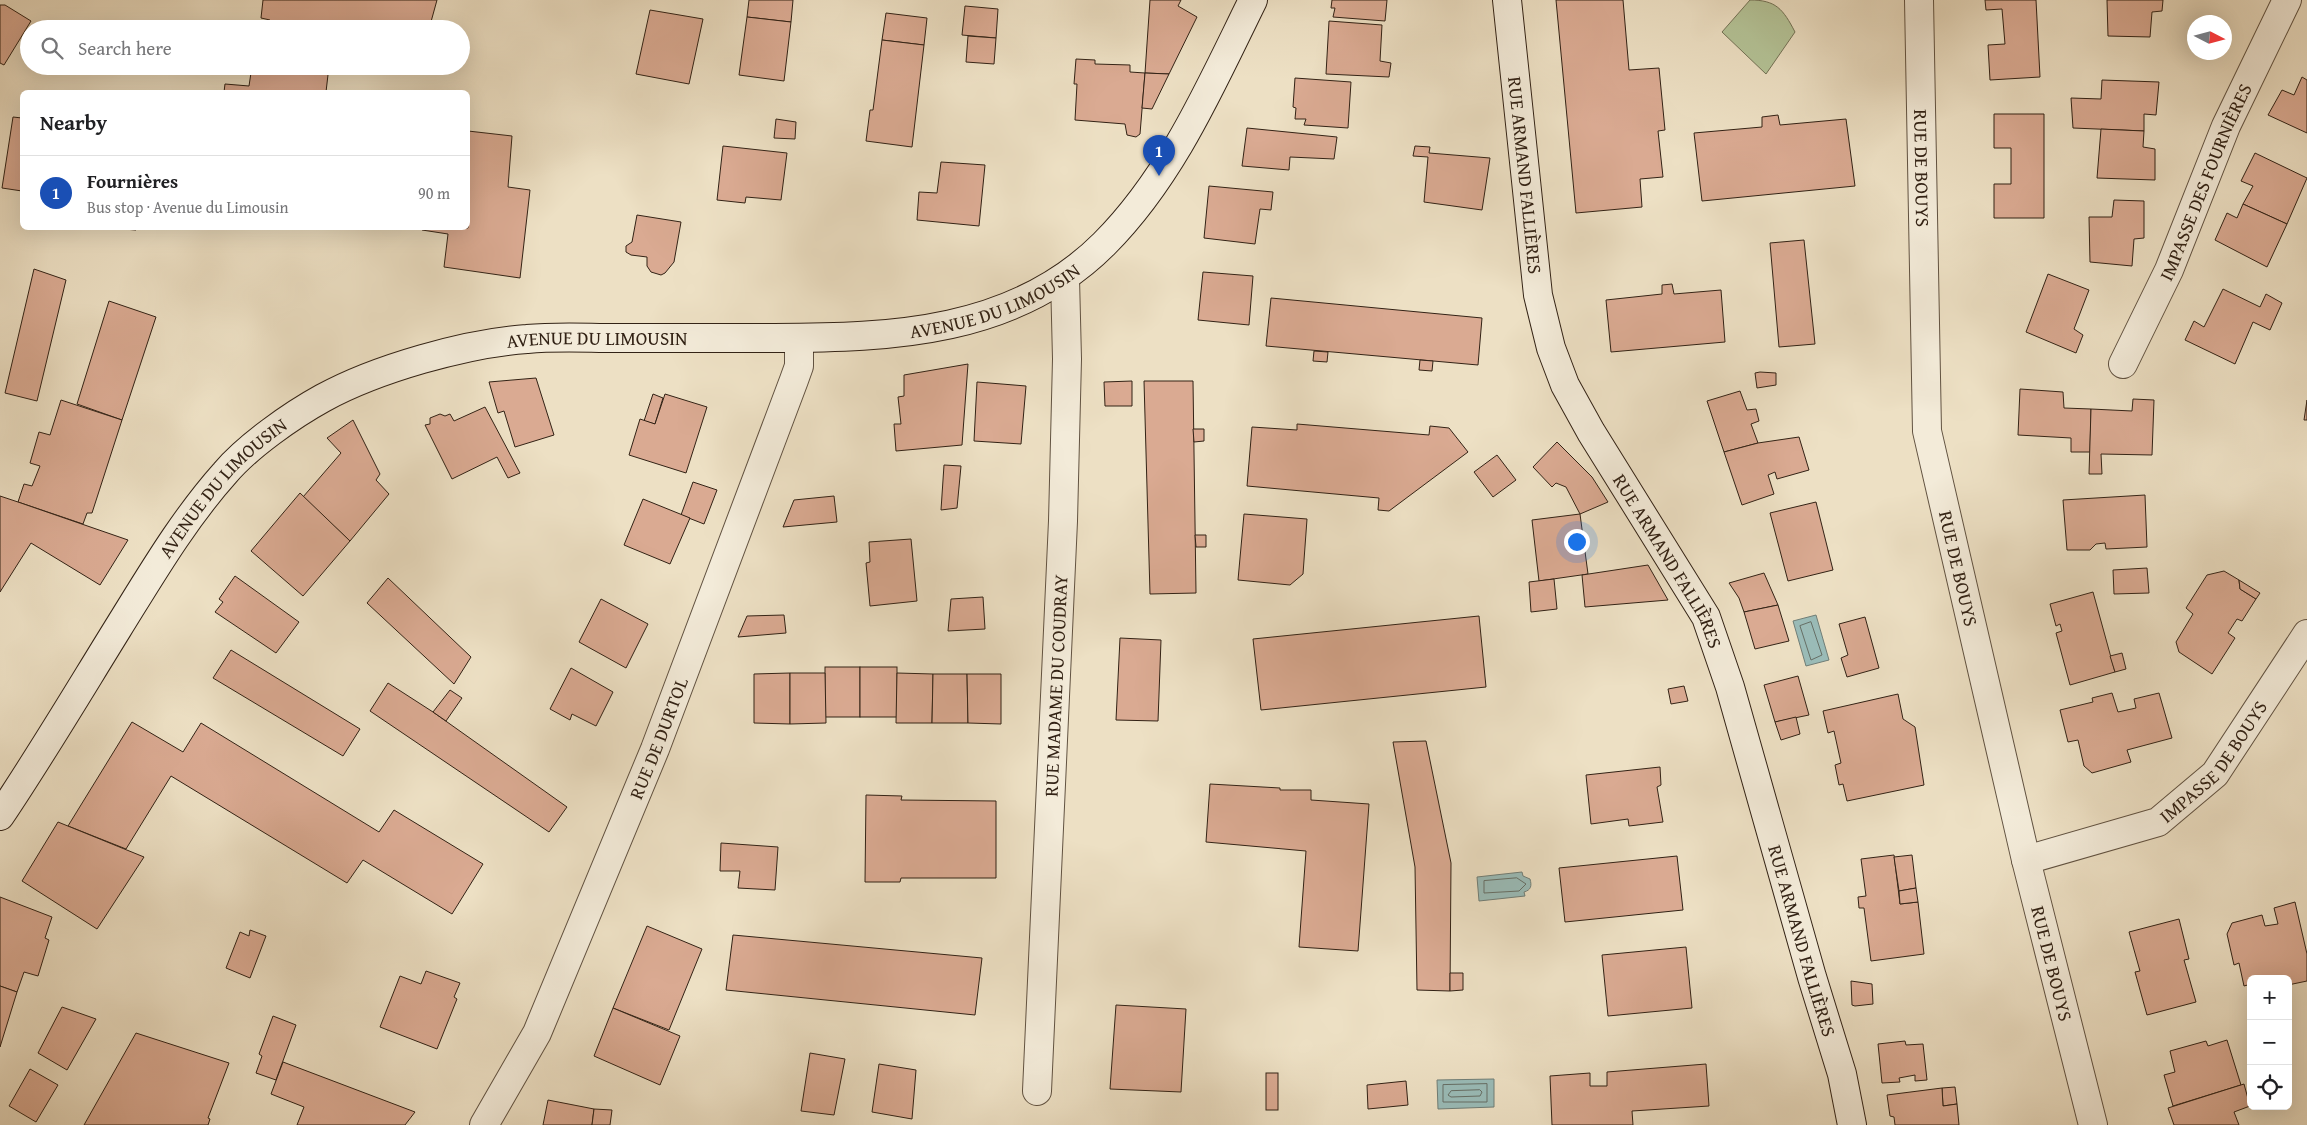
<!DOCTYPE html>
<meta charset="utf-8">
<style>
body{margin:0;font-family:"Gentium Book Plus",serif;background:#f6f6f6;color:#202124}
.controls{position:absolute;right:15px;bottom:15px;display:grid;overflow:hidden;border-radius:8px;box-shadow:0 5px 20px #0002}
.controls button{width:45px;height:45px;display:grid;place-items:center;padding:0;border:0;border-bottom:1px solid #e0e0e0;background:#fff;color:#202124;font:25px sans-serif}
.compass{position:absolute;left:2187px;top:15px;width:45px;height:45px;border-radius:50%;background:#fff;box-shadow:0 5px 20px #0002;rotate:96deg}
.you{position:absolute;left:1576px;top:541px;width:18px;height:18px;margin:-12px;border:4px solid #fff;border-radius:50%;background:#1a73e8;box-shadow:0 0 0 8px #1a73e833}
.badge{display:grid;place-items:center;width:32px;height:32px;border-radius:50%;background:#8f2418;color:#fff;font-size:16px;font-weight:700}
.pin{position:absolute;translate:-50% -41px;filter:drop-shadow(0 1px 2px #0008)}
.pin::after{content:'';position:absolute;top:26px;width:18px;height:15px;background:inherit;clip-path:polygon(0 0,100% 0,50% 100%)}
.list{margin:0;padding:0;list-style:none}
h2{display:flex;justify-content:space-between;align-items:center;height:65px;margin:0;padding:0 20px;font-size:21px}
h2 small{font-size:16px;font-weight:400;color:#757577}
.list li{display:grid;grid-template-columns:32px 1fr auto;gap:15px;align-items:center;box-sizing:border-box;height:75px;padding:0 20px;border-top:1px solid #e0e0e0}
.list b{display:block;font-size:19px;white-space:nowrap}
.list p{margin:0;font-size:16px;white-space:nowrap;color:#757577}
.list em{font-size:16px;font-style:normal;color:#757577}
.icon{flex:none;width:28px;height:28px;fill:none;stroke:currentColor;stroke-width:2;stroke-linecap:round;stroke-linejoin:round}
.map{position:relative;flex:none;width:2307px;height:1125px;overflow:hidden}
.search{position:absolute;background:#fff;box-shadow:0 5px 20px #0002;left:20px;top:20px;width:450px;height:55px;display:flex;align-items:center;gap:12px;box-sizing:border-box;padding:0 18px;border-radius:28px;color:#757577;font-size:19px}
.panel{position:absolute;background:#fff;box-shadow:0 5px 20px #0002;left:20px;top:90px;width:450px;height:140px;border-radius:8px}
.map>svg:first-child{display:block}
</style>
<div class="map">
<svg width="2307" height="1125" viewBox="0 0 2307 1125">
<rect width="100%" height="100%" fill="#ede0c4"/>
<filter id="stains"><feTurbulence type="fractalNoise" baseFrequency=".004" numOctaves="4"/><feColorMatrix values="0 0 0 0 .2 0 0 0 0 .09 0 0 0 0 .02 0 0 0 .5 -.17"/></filter>
<radialGradient id="worn" r=".72"><stop offset=".6" stop-color="#630" stop-opacity="0"/><stop offset="1" stop-color="#630" stop-opacity=".3"/></radialGradient>
<!-- green -->
<path fill="#b4c397" stroke="#737256" d="M1750,0C1776,0 1783,9 1795,32L1766,74L1722,32Z"/>
<!-- water -->
<g fill="#9abcb8" stroke="#707e77">
<polygon points="1816,615 1829,660 1806,666 1793,621"/>
<path d="M1522,872L1523,876L1530,879C1532,886 1531,890 1524,892L1525,896L1479,901L1477,877Z"/>
<polygon points="1494,1079 1494,1107 1438,1109 1437,1080"/>
</g>
<g fill="none" stroke-linecap="round" stroke-linejoin="round">
<!-- shore -->
<g stroke="#666f66" stroke-width="1">
<polygon points="1811,622 1822,655 1811,660 1800,626"/>
<polygon points="1517,878 1526,884 1519,891 1484,893 1484,881"/>
<polygon points="1487,1084 1487,1102 1443,1102 1443,1085"/>
<polygon points="1480,1090 1482,1092 1480,1096 1451,1097 1448,1095 1451,1091"/>
</g>
</g>
<!-- building -->
<g fill="#daaa92" stroke="#322215">
<polygon points="263,0 437,0 429,29 269,29 270,20 261,18"/>
<polygon points="749,0 793,0 791,22 747,17"/>
<polygon points="1150,0 1181,0 1178,6 1197,17 1169,74 1145,73"/>
<polygon points="1332,0 1387,0 1385,21 1333,17 1335,8 1331,8"/>
<polygon points="1556,0 1623,0 1629,70 1659,68 1665,130 1658,131 1663,177 1640,179 1642,207 1576,213"/>
<polygon points="1985,0 2036,0 2040,77 1990,80 1988,45 2005,44 2002,9 1986,10"/>
<polygon points="2107,0 2163,0 2162,11 2152,12 2150,37 2108,36"/>
<polygon points="0,5 5,5 31,21 4,65 0,63"/>
<polygon points="965,6 998,9 996,38 962,35"/>
<polygon points="650,10 703,19 689,84 636,74"/>
<polygon points="886,13 927,18 924,45 882,40"/>
<polygon points="747,17 791,22 784,81 739,75"/>
<polygon points="1329,21 1382,25 1380,61 1391,63 1389,77 1326,74"/>
<polygon points="968,36 996,38 994,64 966,62"/>
<polygon points="882,40 924,45 912,147 866,141 870,110 873,110"/>
<polygon points="1076,59 1095,60 1095,64 1130,65 1130,72 1145,73 1140,134 1136,137 1127,135 1125,124 1075,120 1077,84 1074,84"/>
<polygon points="252,66 329,66 326,92 224,92 225,84 249,86"/>
<polygon points="1145,73 1169,74 1152,109 1142,108"/>
<polygon points="2302,77 2307,80 2307,133 2268,115 2282,90 2294,95"/>
<polygon points="1295,78 1351,82 1348,128 1304,125 1306,119 1295,119 1296,108 1293,107"/>
<polygon points="2102,80 2159,82 2156,115 2144,114 2144,131 2073,128 2071,98 2101,99"/>
<polygon points="1994,114 2044,114 2044,218 1994,218 1994,184 2011,184 2011,148 1994,148"/>
<polygon points="1778,115 1780,125 1846,119 1855,186 1702,201 1694,133 1762,127 1762,117"/>
<polygon points="13,117 22,118 22,191 2,188"/>
<polygon points="776,119 796,122 795,139 774,138"/>
<polygon points="1247,128 1337,137 1334,159 1290,157 1289,170 1242,166"/>
<polygon points="2101,129 2144,131 2143,147 2155,149 2155,180 2097,178"/>
<polygon points="468,131 512,136 508,187 530,190 520,278 444,267 448,234 422,230 422,228 468,228"/>
<polygon points="723,146 787,153 781,200 746,197 745,203 717,200"/>
<polygon points="1415,146 1430,147 1429,153 1490,158 1482,210 1424,202 1428,157 1413,156"/>
<polygon points="2255,153 2307,178 2287,224 2243,204 2253,186 2241,181"/>
<polygon points="941,162 985,165 979,226 917,220 919,192 937,193"/>
<polygon points="1209,186 1273,192 1271,210 1260,209 1255,244 1204,238"/>
<polygon points="2114,200 2144,201 2144,238 2134,239 2132,266 2090,262 2089,217 2112,217"/>
<polygon points="2243,204 2287,224 2267,267 2215,240 2227,213 2237,218"/>
<polygon points="637,215 681,222 674,262 665,273 661,275 651,272 647,266 647,257 631,255 626,252 626,246 632,242"/>
<polygon points="111,228 136,228 136,230"/>
<polygon points="1804,240 1815,344 1779,347 1770,243"/>
<polygon points="34,269 66,280 37,401 5,393"/>
<polygon points="1203,272 1253,276 1249,325 1198,320"/>
<polygon points="2048,274 2089,290 2074,329 2083,335 2076,353 2026,332"/>
<polygon points="1672,284 1674,294 1721,290 1725,342 1611,352 1606,300 1662,294 1662,285"/>
<polygon points="2223,289 2260,307 2266,294 2282,303 2270,330 2253,322 2235,364 2185,340 2194,321 2204,327"/>
<polygon points="1271,298 1482,318 1478,365 1266,346"/>
<polygon points="109,301 156,317 122,420 77,404"/>
<polygon points="1314,351 1328,352 1327,362 1313,361"/>
<polygon points="1420,360 1433,361 1432,371 1419,370"/>
<polygon points="968,364 962,445 896,451 894,424 901,424 898,397 904,396 904,375"/>
<polygon points="1760,372 1776,373 1776,385 1757,388 1755,373"/>
<polygon points="536,378 554,435 515,447 504,411 498,413 489,382"/>
<polygon points="1132,381 1132,406 1105,406 1104,382"/>
<polygon points="1144,381 1193,381 1196,593 1150,594"/>
<polygon points="977,382 1026,386 1021,444 974,441"/>
<polygon points="2020,389 2063,392 2064,408 2091,409 2090,452 2071,452 2071,438 2018,435"/>
<polygon points="1740,391 1747,410 1756,409 1759,421 1751,424 1758,443 1724,452 1707,401"/>
<polygon points="653,394 663,398 655,424 644,421"/>
<polygon points="665,394 707,407 686,473 629,455 640,419 655,424"/>
<polygon points="2133,399 2154,400 2152,455 2101,454 2102,474 2089,474 2091,409 2132,411"/>
<polygon points="61,400 122,420 92,513 87,513 83,524 18,502 24,484 32,486 40,466 30,463 39,432 50,435"/>
<polygon points="2307,400 2307,420 2304,420"/>
<polygon points="485,407 520,473 508,478 497,457 452,479 425,425 430,424 430,418 440,414 445,416 450,414 454,421"/>
<polygon points="353,420 380,474 376,480 389,494 350,541 303,497 341,453 327,438"/>
<polygon points="1297,424 1429,435 1430,426 1449,428 1468,452 1389,511 1378,510 1379,498 1247,486 1252,427 1297,430"/>
<polygon points="1193,429 1204,429 1204,441 1194,442"/>
<polygon points="1799,437 1809,470 1777,479 1775,472 1768,475 1774,494 1742,505 1724,452 1758,443"/>
<polygon points="1557,442 1592,477 1608,502 1580,514 1566,487 1556,483 1552,487 1533,467"/>
<polygon points="1497,455 1516,480 1493,497 1474,472"/>
<polygon points="944,465 961,466 957,508 941,510"/>
<polygon points="693,482 717,490 704,524 681,515"/>
<polygon points="300,493 350,541 303,596 251,551"/>
<polygon points="2145,495 2147,547 2106,549 2105,543 2096,544 2090,550 2067,550 2063,500"/>
<polygon points="0,496 18,502 128,540 100,585 31,543 0,592"/>
<polygon points="834,496 837,522 783,527 794,500"/>
<polygon points="643,499 690,518 670,564 624,545"/>
<polygon points="1816,502 1833,570 1788,581 1770,513"/>
<polygon points="1244,514 1307,519 1303,574 1290,585 1238,580"/>
<polygon points="1580,514 1588,574 1539,581 1532,520"/>
<polygon points="1195,535 1206,535 1206,547 1196,547"/>
<polygon points="911,539 917,601 870,606 866,563 870,562 869,542"/>
<polygon points="1648,565 1668,600 1585,607 1582,575"/>
<polygon points="2147,568 2149,593 2114,594 2113,570"/>
<polygon points="2224,571 2239,580 2240,589 2256,599 2242,621 2237,619 2228,633 2235,638 2212,674 2179,652 2176,642 2193,614 2186,608 2207,575"/>
<polygon points="1764,573 1778,605 1744,612 1739,598 1729,583"/>
<polygon points="235,576 299,622 276,653 215,612 223,602 219,599"/>
<polygon points="388,578 471,657 454,684 367,603"/>
<polygon points="1554,579 1557,609 1531,612 1529,582"/>
<polygon points="2239,580 2260,593 2256,599 2240,589"/>
<polygon points="2093,592 2115,672 2070,685 2056,633 2062,631 2060,624 2056,626 2050,604"/>
<polygon points="983,597 985,629 948,631 951,599"/>
<polygon points="601,599 648,624 626,668 579,642"/>
<polygon points="1778,605 1789,641 1755,649 1744,612"/>
<polygon points="784,615 786,633 738,637 747,616"/>
<polygon points="1479,616 1486,687 1261,710 1253,639"/>
<polygon points="1865,617 1879,668 1847,677 1841,658 1848,655 1839,624"/>
<polygon points="1120,638 1161,640 1158,721 1116,720"/>
<polygon points="231,650 360,729 343,756 213,678"/>
<polygon points="2122,653 2126,669 2115,672 2110,656"/>
<rect x="825" y="667" width="35" height="50"/>
<rect x="860" y="667" width="37" height="50"/>
<polygon points="571,668 613,692 596,726 572,714 570,720 550,709"/>
<polygon points="790,673 790,724 754,723 754,674"/>
<polygon points="790,673 825,673 826,723 790,724"/>
<polygon points="897,673 933,674 932,723 896,723"/>
<polygon points="933,674 967,674 968,723 932,723"/>
<polygon points="967,674 1001,674 1001,724 968,723"/>
<polygon points="1798,676 1809,715 1775,722 1764,685"/>
<polygon points="388,683 433,712 567,807 549,832 370,711"/>
<polygon points="1684,686 1688,701 1671,704 1668,689"/>
<polygon points="450,690 462,698 446,721 433,712"/>
<polygon points="2112,693 2118,712 2136,708 2134,699 2159,693 2172,738 2127,750 2131,762 2092,773 2084,766 2078,740 2068,742 2060,710 2093,702 2092,698"/>
<polygon points="1898,694 1903,719 1915,727 1924,785 1847,801 1843,784 1839,785 1835,765 1841,763 1834,731 1828,733 1823,711"/>
<polygon points="1796,717 1800,734 1781,740 1775,722"/>
<polygon points="132,722 183,752 201,723 379,832 394,810 483,864 452,914 363,860 347,883 171,776 126,849 68,826"/>
<polygon points="1426,741 1451,863 1450,991 1417,990 1415,867 1393,742"/>
<polygon points="1660,767 1661,785 1657,787 1663,822 1629,826 1628,819 1591,824 1586,775"/>
<polygon points="1210,784 1280,788 1280,790 1311,790 1311,800 1369,804 1358,951 1299,947 1306,851 1206,842"/>
<polygon points="866,795 902,796 901,800 996,801 996,878 901,878 900,882 865,882"/>
<polygon points="58,822 144,857 97,929 22,881"/>
<polygon points="721,843 778,847 775,890 738,888 740,871 720,871"/>
<polygon points="1894,855 1900,904 1918,902 1924,954 1871,961 1864,908 1859,908 1858,897 1866,896 1861,859"/>
<polygon points="1912,855 1916,888 1899,891 1894,857"/>
<polygon points="1677,856 1683,910 1565,922 1559,868"/>
<polygon points="1916,888 1918,902 1900,904 1899,891"/>
<polygon points="0,897 52,917 45,938 49,940 38,976 24,972 17,992 0,986"/>
<polygon points="2295,902 2307,954 2307,981 2288,985 2288,979 2251,979 2251,984 2244,986 2239,963 2234,965 2227,934 2232,923 2262,915 2265,926 2278,924 2274,908"/>
<polygon points="2179,919 2189,959 2184,960 2196,1002 2147,1015 2135,972 2140,971 2129,932"/>
<polygon points="647,926 702,949 669,1030 613,1008"/>
<polygon points="250,930 266,936 250,978 226,968 240,932 249,936"/>
<polygon points="733,935 982,958 975,1015 726,990"/>
<polygon points="1686,947 1692,1008 1608,1016 1602,955"/>
<polygon points="426,971 460,983 454,997 457,999 437,1049 380,1027 400,976 421,984"/>
<polygon points="1450,973 1463,973 1463,990 1450,991"/>
<polygon points="1851,981 1872,984 1873,1004 1855,1006 1852,1005"/>
<polygon points="0,986 17,992 0,1047"/>
<polygon points="1116,1005 1186,1009 1181,1092 1110,1089"/>
<polygon points="62,1007 96,1019 67,1070 38,1053"/>
<polygon points="613,1008 680,1036 660,1085 594,1056"/>
<polygon points="273,1016 296,1025 276,1080 256,1073 262,1056 259,1054"/>
<polygon points="136,1033 229,1063 208,1118 210,1119 208,1125 84,1125"/>
<polygon points="2227,1040 2241,1085 2173,1106 2164,1075 2175,1072 2170,1051 2206,1041 2208,1046"/>
<polygon points="1905,1041 1906,1045 1923,1044 1927,1080 1915,1081 1915,1075 1899,1078 1900,1082 1882,1083 1878,1044"/>
<polygon points="810,1053 845,1059 834,1115 801,1111"/>
<polygon points="283,1062 415,1112 405,1125 297,1125 304,1107 271,1094"/>
<polygon points="879,1064 916,1070 912,1119 872,1112"/>
<polygon points="1706,1064 1709,1106 1632,1111 1633,1125 1552,1125 1550,1076 1590,1073 1590,1086 1607,1086 1607,1072"/>
<polygon points="30,1069 58,1085 36,1122 9,1106"/>
<rect x="1266" y="1073" width="12" height="37"/>
<polygon points="1406,1081 1408,1105 1368,1109 1367,1085"/>
<polygon points="2244,1084 2250,1106 2234,1112 2239,1125 2174,1125 2168,1108"/>
<polygon points="1955,1087 1957,1104 1943,1106 1942,1088"/>
<polygon points="1942,1088 1943,1106 1957,1104 1959,1125 1895,1125 1894,1117 1890,1116 1887,1095"/>
<polygon points="548,1100 594,1109 592,1125 543,1125"/>
<polygon points="594,1109 612,1110 610,1125 592,1125"/>
</g>
<g fill="none" stroke-linecap="round" stroke-linejoin="round">
<defs>
<g id="street">
<path id="s1" d="M1919,0L1927,431L2026,860L2093,1125"/>
<path id="s2" d="M2123,364L2169,270L2226,126L2287,0"/>
<path id="s3" d="M2026,860L2158,822L2215,774L2307,634"/>
<path id="s4" d="M1037,1091L1063,521L1067,359L1065,278"/>
<path id="s5" d="M484,1125L537,1033L655,749L794,380L799,366V338"/>
</g>
<g id="secondary">
<path id="s6" d="M1507,0L1538,295L1551,348L1565,385L1591,432L1706,617L1730,687L1812,977L1842,1074L1852,1125"/>
<path id="s7" d="M0,816C41,755 79,691 118,628C151,575 183,520 225,473C248,446 292,415 323,398C376,369 466,343 527,339C557,336 587,338 617,338C669,338 722,338 774,338C892,338 1015,333 1104,244C1172,176 1211,85 1253,0"/>
</g>
</defs>
<!-- street casing -->
<use href="#street" stroke="#615241" stroke-width="30"/>
<!-- secondary casing -->
<use href="#secondary" stroke="#322215" stroke-width="30"/>
<!-- street -->
<use href="#street" stroke="#f3ebd9" stroke-width="28"/>
<!-- secondary -->
<use href="#secondary" stroke="#f3ebd9" stroke-width="28"/>
</g>
<g text-anchor="middle" dominant-baseline="central" stroke-width="4.5" stroke-linejoin="round" paint-order="stroke">
<!-- street labels -->
<g font-size="19" fill="#322215" stroke="#f3ebd9">
<text stroke="none"><textPath href="#s1" startOffset="168">RUE DE BOUYS</textPath></text>
<text stroke="none"><textPath href="#s6" startOffset="176">RUE ARMAND FALLIÈRES</textPath></text>
<text stroke="none"><textPath href="#s2" startOffset="200">IMPASSE DES FOURNIÈRES</textPath></text>
<text stroke="none"><textPath href="#s7" startOffset="1222">AVENUE DU LIMOUSIN</textPath></text>
<text stroke="none"><textPath href="#s7" startOffset="818">AVENUE DU LIMOUSIN</textPath></text>
<text stroke="none"><textPath href="#s7" startOffset="398">AVENUE DU LIMOUSIN</textPath></text>
<text stroke="none"><textPath href="#s6" startOffset="595">RUE ARMAND FALLIÈRES</textPath></text>
<text stroke="none"><textPath href="#s1" startOffset="572">RUE DE BOUYS</textPath></text>
<text stroke="none"><textPath href="#s4" startOffset="406">RUE MADAME DU COUDRAY</textPath></text>
<text stroke="none"><textPath href="#s5" startOffset="425">RUE DE DURTOL</textPath></text>
<text stroke="none"><textPath href="#s3" startOffset="220">IMPASSE DE BOUYS</textPath></text>
<text stroke="none"><textPath href="#s6" startOffset="1000">RUE ARMAND FALLIÈRES</textPath></text>
<text stroke="none"><textPath href="#s1" startOffset="978">RUE DE BOUYS</textPath></text>
</g>
</g>
<rect width="100%" height="100%" filter="url(#stains)"/>
<rect width="100%" height="100%" fill="url(#worn)"/>
</svg>
<div class="controls">
<button>+</button>
<button>−</button>
<button><svg class="icon" aria-label="locate" viewBox="0 0 24 24"><circle cx="12" cy="12" r="6"/><path d="M12 2v4M12 18v4M2 12h4M18 12h4"/></svg></button>
</div>
<svg class="compass" viewBox="-18 -18 36 36"><path d="M0-13l5 13h-10z" fill="#e53935"/><path d="M0 13l5-13h-10z" fill="#757577"/></svg>
<div class="you"></div>
<div class="pin badge" style="left:1159px;top:176px;background:#1a4fb4">1</div>
<div class="search"><svg class="icon" aria-label="search" viewBox="0 0 24 24"><circle cx="10" cy="10" r="6"/><path d="M15 15l6 6"/></svg>Search here</div>
<section class="panel">
<h2>Nearby<small></small></h2>
<ul class="list">
<li><span class="badge" style="background:#1a4fb4">1</span><div><b>Fournières</b><p>Bus stop · Avenue du Limousin</p></div><em>90 m</em></li>
</ul>
</section>
</div>
